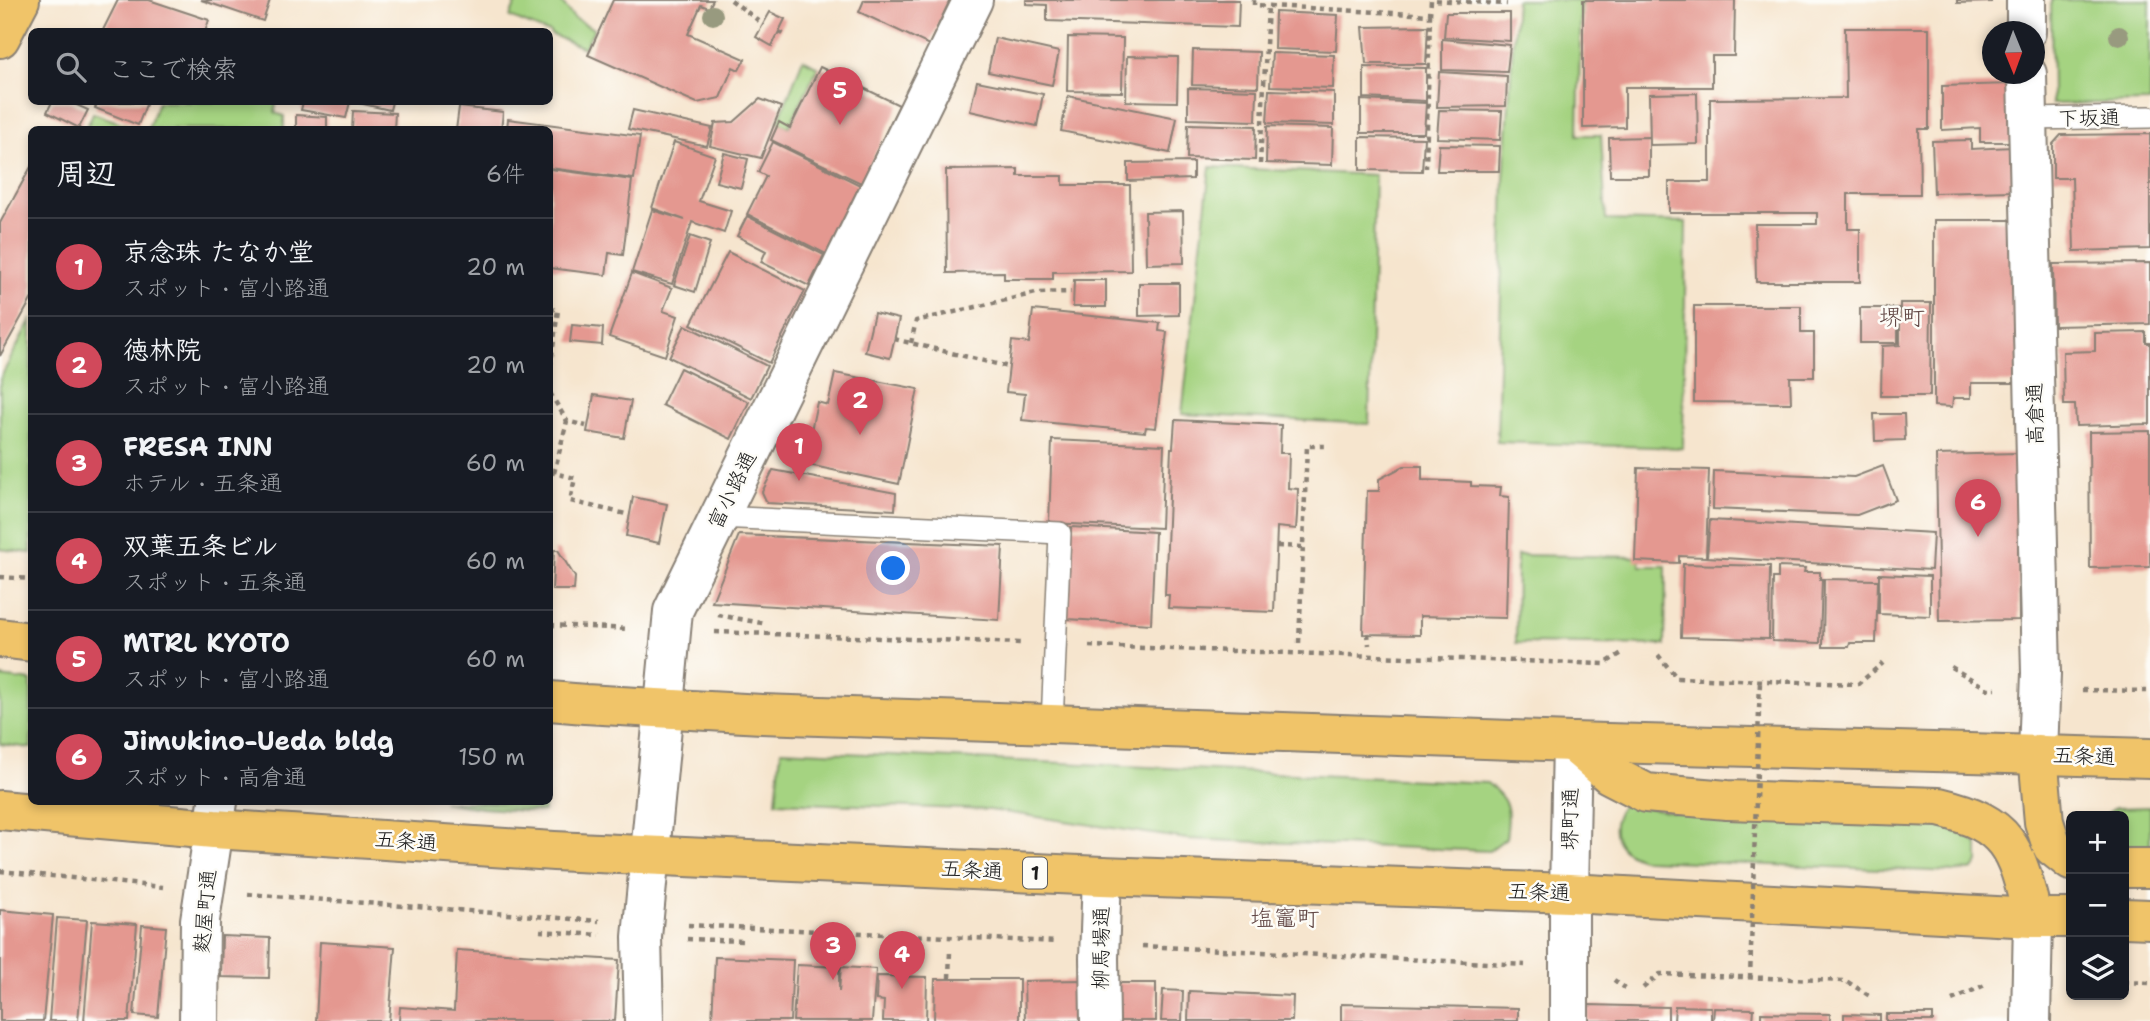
<!DOCTYPE html>
<html lang="ja">
<meta charset="utf-8">
<style>
body{margin:0;font-family:"Shantell Sans","Klee One",sans-serif;background:#20242c;color:#f1f3f6}
.controls{position:absolute;right:21px;bottom:21px;display:grid;overflow:hidden;border-radius:10px;box-shadow:0 4px 10px #0003}
.controls button{width:63px;height:63px;display:grid;place-items:center;padding:0;border:0;border-bottom:2px solid #363941;background:#171b24;color:#f1f3f6;font:35px sans-serif}
.compass{position:absolute;left:1982px;top:21px;width:63px;height:63px;border-radius:50%;background:#171b24;box-shadow:0 4px 10px #0003;rotate:179deg}
.you{position:absolute;left:894px;top:569px;width:24px;height:24px;margin:-18px;border:5px solid #fff;border-radius:50%;background:#1a73e8;box-shadow:0 0 0 10px #1a73e833}
.badge{display:grid;place-items:center;width:46px;height:46px;border-radius:50%;background:#d1495b;color:#fff;font-size:23px;font-weight:700}
.pin{position:absolute;translate:-50% -58px;filter:drop-shadow(0 2px 4px #0008)}
.pin::after{content:'';position:absolute;top:37px;width:24px;height:21px;background:inherit;clip-path:polygon(0 0,100% 0,50% 100%)}
.list{margin:0;padding:0;list-style:none}
h2{display:flex;justify-content:space-between;align-items:center;height:91px;margin:0;padding:0 28px;font-size:30px}
h2 small{font-size:23px;font-weight:400;color:#9ea1a6}
.list li{display:grid;grid-template-columns:46px 1fr auto;gap:21px;align-items:center;box-sizing:border-box;height:98px;padding:0 28px;border-top:2px solid #363941}
.list b{display:block;font-size:26px;white-space:nowrap}
.list p{margin:0;font-size:23px;white-space:nowrap;color:#9ea1a6}
.list em{font-size:23px;font-style:normal;color:#9ea1a6}
.icon{flex:none;width:38px;height:38px;fill:none;stroke:currentColor;stroke-width:2;stroke-linecap:round;stroke-linejoin:round}
.map{position:relative;flex:none;width:2150px;height:1021px;overflow:hidden}
.search{position:absolute;background:#171b24;box-shadow:0 4px 10px #0003;left:28px;top:28px;width:525px;height:77px;display:flex;align-items:center;gap:18px;box-sizing:border-box;padding:0 24px;border-radius:10px;color:#9ea1a6;font-size:26px}
.panel{position:absolute;background:#171b24;box-shadow:0 4px 10px #0003;left:28px;top:126px;width:525px;height:679px;border-radius:10px}
.map>svg:first-child{display:block}
</style>
<div class="map">
<svg width="2150" height="1021" viewBox="0 0 2150 1021">
<rect width="100%" height="100%" fill="#fdfcf7"/>
<filter id="ink" filterUnits="userSpaceOnUse"><feTurbulence type="fractalNoise" baseFrequency=".0143" numOctaves="2"/><feDisplacementMap in="SourceGraphic" scale="14" xChannelSelector="R" yChannelSelector="G"/><feConvolveMatrix kernelMatrix="1 2 1 2 8 2 1 2 1" color-interpolation-filters="sRGB"/></filter>
<filter id="wash" filterUnits="userSpaceOnUse"><feTurbulence type="fractalNoise" baseFrequency=".00686" numOctaves="4" result="noise"/><feDisplacementMap in="SourceGraphic" scale="28" xChannelSelector="R" yChannelSelector="G"/><feGaussianBlur stdDeviation="1.57" result="paint"/><feColorMatrix in="noise" values="0 0 0 0 0 0 0 0 0 0 0 0 0 0 0 0 0 1.4 0 .05"/><feComposite in="paint" operator="in"/></filter>
<g filter="url(#wash)">
<rect width="100%" height="100%" fill="#f6e5ce"/>
<!-- green -->
<g fill="#a5d381" stroke="#60784e" stroke-width="2">
<polygon points="517,0 562,0 562,3 574,18 594,29 584,48 550,34 550,32 544,31 510,17"/>
<polygon points="1516,0 1581,0 1578,135 1601,135 1606,220 1686,222 1683,448 1497,442 1504,178"/>
<polygon points="2051,0 2150,0 2150,102 2052,104"/>
<polygon points="803,59 818,67 789,127 778,122"/>
<polygon points="158,102 276,102 275,113 284,116 284,129 148,129"/>
<polygon points="93,113 138,129 86,129"/>
<polygon points="1210,167 1375,175 1369,424 1182,414"/>
<polygon points="31,319 31,553 0,549 0,379"/>
<polygon points="1517,555 1640,557 1640,566 1666,566 1665,645 1516,643"/>
<polygon points="0,677 31,681 31,748 0,744"/>
<path d="M781,750L1487,783C1510,800 1510,810 1506,838L1489,851L1187,839L990,810L776,802Z"/>
<polygon points="442,802 545,802 543,812 483,808"/>
<path d="M1623,804L1674,812L1942,825L1973,839L1978,846V862L1973,869L1957,872L1646,860C1616,853 1606,831 1623,804Z"/>
<polygon points="2150,807 2150,854 2124,854 2124,816 2104,816 2115,808"/>
</g>
<g id="blocks">
<!-- building -->
<g fill="#e49890">
<polygon points="118,0 149,0 209,20 205,32 102,32"/>
<polygon points="201,0 270,0 263,21"/>
<polygon points="613,0 713,0 709,8 701,5 688,34 745,59 739,70 733,67 720,98 697,103 588,55"/>
<polygon points="864,0 950,0 929,45 859,12"/>
<polygon points="1026,0 1239,0 1238,27 1047,21 1047,5 1026,4"/>
<polygon points="1583,0 1735,0 1734,56 1712,56 1712,87 1625,87 1625,127 1583,128"/>
<polygon points="1957,0 1991,0 1991,2 1957,3"/>
<polygon points="770,12 785,19 772,46 756,37"/>
<polygon points="1275,12 1338,15 1336,51 1274,49"/>
<polygon points="1446,13 1510,13 1510,41 1444,37"/>
<polygon points="1428,26 1426,64 1366,64 1363,27"/>
<polygon points="1845,28 1929,28 1929,129 1919,129 1920,194 1848,194 1848,229 1860,229 1860,282 1756,282 1755,224 1817,224 1817,213 1669,213 1669,182 1710,182 1710,99 1846,98"/>
<polygon points="1068,37 1123,38 1122,92 1067,91"/>
<polygon points="995,38 1059,52 1052,85 988,72"/>
<polygon points="1442,39 1510,45 1507,72 1442,70"/>
<polygon points="1193,50 1259,52 1258,87 1192,85"/>
<polygon points="1272,53 1334,55 1333,88 1270,86"/>
<polygon points="1127,56 1178,57 1177,102 1126,101"/>
<polygon points="820,67 899,105 861,183 771,140 779,122 790,128"/>
<polygon points="1364,67 1426,68 1426,101 1364,98"/>
<polygon points="1439,72 1507,76 1506,106 1437,107"/>
<polygon points="977,81 1043,94 1037,126 970,111"/>
<polygon points="2012,84 2013,142 1980,142 1980,128 1942,130 1942,86"/>
<polygon points="1188,88 1257,90 1256,121 1188,119"/>
<polygon points="1269,90 1334,92 1334,125 1267,123"/>
<polygon points="1697,93 1698,144 1650,145 1649,94"/>
<polygon points="1068,96 1177,118 1170,153 1061,131"/>
<polygon points="760,99 781,107 761,158 710,146 715,123 734,122"/>
<polygon points="1361,100 1426,103 1424,133 1361,133"/>
<polygon points="52,102 70,102 88,110 79,128 47,112"/>
<polygon points="98,102 147,102 138,125 95,108"/>
<polygon points="303,102 350,102 346,118 301,110"/>
<polygon points="354,102 392,102 390,110"/>
<polygon points="459,107 503,112 501,130 456,130"/>
<polygon points="633,110 712,128 707,146 628,129"/>
<polygon points="1439,110 1502,111 1500,140 1437,138"/>
<polygon points="353,111 395,113 394,130 352,130"/>
<polygon points="296,115 327,117 327,130 296,130"/>
<polygon points="508,119 640,136 634,179 550,168 550,130 507,130"/>
<polygon points="1188,124 1256,126 1255,160 1187,158"/>
<polygon points="1267,126 1333,128 1332,165 1266,163"/>
<polygon points="2150,134 2150,249 2074,251 2072,178 2053,178 2053,144 2061,135"/>
<polygon points="1360,137 1424,138 1422,171 1360,170"/>
<polygon points="1649,137 1649,176 1610,176 1609,138"/>
<polygon points="1971,140 1971,149 2013,147 2013,191 1934,193 1932,141"/>
<polygon points="674,142 715,156 699,201 731,211 724,233 692,222 672,284 632,272 652,210 685,220 652,208"/>
<polygon points="773,142 860,185 826,254 747,214 766,176 758,172"/>
<polygon points="1439,145 1500,146 1499,171 1437,171"/>
<polygon points="724,153 748,159 741,188 716,182"/>
<polygon points="1193,162 1193,179 1128,181 1128,163"/>
<polygon points="32,165 32,298 0,356 0,223"/>
<polygon points="550,169 632,180 623,255 609,253 606,275 550,268"/>
<polygon points="1018,169 1018,176 1063,176 1063,185 1130,185 1131,271 1053,272 1053,279 1004,279 1004,272 947,273 946,170"/>
<polygon points="1183,211 1184,263 1146,264 1145,212"/>
<polygon points="747,216 824,255 809,286 761,262 766,251 737,236"/>
<polygon points="1934,220 2019,220 2020,383 1971,383 1971,398 1953,398 1952,407 1934,406"/>
<polygon points="690,236 710,243 695,292 674,285"/>
<polygon points="728,252 805,291 769,363 691,324"/>
<polygon points="2150,263 2150,324 2054,326 2053,264"/>
<polygon points="632,273 672,288 663,311 678,316 665,356 609,337"/>
<polygon points="1074,280 1106,280 1106,307 1073,307"/>
<polygon points="1139,283 1179,283 1179,315 1139,316"/>
<polygon points="1900,303 1931,303 1930,396 1881,396 1882,346 1900,345"/>
<polygon points="1694,306 1801,306 1801,333 1814,333 1814,377 1790,377 1791,403 1694,402"/>
<rect x="1860" y="308" width="38" height="35"/>
<polygon points="1033,310 1160,323 1159,331 1167,332 1156,428 1146,427 1145,432 1022,420 1025,394 1006,392 1012,341 1029,343"/>
<polygon points="874,313 899,319 890,358 865,352"/>
<polygon points="572,325 603,328 602,345 570,342"/>
<polygon points="685,325 767,366 751,398 669,357"/>
<polygon points="2146,332 2146,343 2150,343 2150,424 2076,426 2075,405 2064,405 2063,352 2095,351 2095,333"/>
<polygon points="680,368 749,402 731,439 662,405"/>
<polygon points="835,373 918,389 899,484 804,464 817,402 828,405"/>
<polygon points="594,395 631,401 624,438 587,432"/>
<polygon points="1874,414 1904,414 1905,440 1875,441"/>
<polygon points="1175,420 1281,425 1280,453 1289,453 1288,488 1298,489 1297,515 1296,529 1277,527 1274,612 1168,608 1169,595 1165,595 1171,448 1173,448"/>
<polygon points="2150,431 2150,567 2090,568 2089,432"/>
<polygon points="1052,440 1164,445 1161,528 1049,523"/>
<polygon points="2017,453 2019,620 1939,621 1936,455"/>
<polygon points="1404,466 1422,466 1422,480 1471,482 1471,486 1501,487 1500,496 1509,497 1506,618 1420,616 1420,635 1363,634 1367,491 1379,491 1379,479"/>
<polygon points="1883,466 1896,500 1857,515 1713,509 1714,471 1854,477"/>
<polygon points="1638,468 1709,470 1706,557 1679,556 1679,563 1635,561"/>
<polygon points="773,470 896,493 895,510 767,503 762,492"/>
<polygon points="633,497 667,504 659,543 626,536"/>
<polygon points="1710,520 1933,533 1931,570 1707,557"/>
<polygon points="1071,527 1155,532 1151,624 1067,619"/>
<polygon points="739,535 1003,546 999,620 712,602"/>
<polygon points="554,550 558,550 575,577 574,590 552,590"/>
<polygon points="1683,564 1770,566 1769,639 1681,637"/>
<polygon points="1778,567 1805,568 1804,572 1820,572 1820,579 1822,579 1820,643 1772,641 1773,578 1778,578"/>
<polygon points="1879,574 1930,576 1930,616 1879,614"/>
<polygon points="1824,579 1878,580 1876,643 1850,643 1849,647 1823,647"/>
<polygon points="0,910 53,915 43,1021 0,1021"/>
<polygon points="57,918 87,920 78,1021 49,1021"/>
<polygon points="92,921 137,924 129,1021 84,1021"/>
<polygon points="142,925 166,927 158,1017 134,1015"/>
<polygon points="222,936 270,938 269,978 221,977"/>
<polygon points="320,942 395,947 389,1021 316,1021"/>
<polygon points="457,950 619,960 615,1021 399,1021 400,1007 454,1011"/>
<polygon points="715,957 793,960 790,1021 712,1021"/>
<polygon points="797,965 839,967 839,992 841,967 876,969 872,1021 793,1021"/>
<polygon points="877,976 927,977 926,1021 883,1021 884,1001 876,1000"/>
<polygon points="935,979 1019,979 1019,1021 934,1021"/>
<polygon points="1080,980 1081,1021 1025,1021 1024,981"/>
<rect x="1112" y="983" width="44" height="38"/>
<polygon points="1163,990 1183,991 1182,1021 1161,1021"/>
<polygon points="1189,991 1293,996 1292,1021 1188,1021"/>
<polygon points="1341,1004 1518,1008 1518,1021 1341,1021"/>
<polygon points="1588,1005 1668,1007 1668,1021 1587,1021"/>
<polygon points="1675,1006 1711,1007 1711,1021 1674,1021"/>
<polygon points="1714,1008 1754,1009 1753,1021 1713,1021"/>
<polygon points="1761,1013 1830,1014 1830,1021 1761,1021"/>
<polygon points="1844,1014 1880,1015 1880,1021 1844,1021"/>
<rect x="1886" y="1014" width="47" height="7"/>
</g>
</g>
</g>
<g filter="url(#ink)">
<use href="#blocks" fill-opacity="0" stroke="#898075" stroke-width="2"/>
<g fill="none" stroke-linecap="round" stroke-linejoin="round">
<defs>
<g id="lane">
<polyline points="2028,119 2150,117"/>
<polyline points="718,517 1060,533 1052,724"/>
</g>
<g id="street">
<polyline points="2026,0 2026,32"/>
<polyline points="2027,74 2041,673 2038,754"/>
<polyline points="199,1021 200,920 218,802"/>
<polyline points="644,1021 642,937 673,611 973,0"/>
<polyline points="1100,1021 1099,958 1102,876"/>
<polyline points="1569,1021 1569,893 1572,742"/>
<polyline points="2031,1021 2033,918"/>
</g>
<polyline id="primary" points="0,38 20,0"/>
<g id="highway">
<polyline points="0,638 32,642"/>
<polyline points="550,701 585,704 762,714 1572,742 2150,758"/>
<path d="M1572,742L1609,774L1646,793L1727,800L1939,807C2012,824 2016,851 2033,918"/>
<polyline points="2038,754 2044,822 2052,846 2071,861"/>
<polyline points="0,810 214,829 554,851 1102,876 1569,893 2033,918 2071,918"/>
<polyline points="2124,868 2150,868"/>
<polyline points="2124,918 2150,919"/>
</g>
</defs>
<!-- lane casing -->
<use href="#lane" stroke="#898075" stroke-width="24"/>
<!-- street casing -->
<use href="#street" stroke="#898075" stroke-width="42"/>
<!-- primary casing -->
<use href="#primary" stroke="#898075" stroke-width="42"/>
<!-- highway casing -->
<use href="#highway" stroke="#898075" stroke-width="42"/>
<!-- path -->
<g stroke="#898075" stroke-width="4.5" stroke-dasharray="5 5" stroke-linecap="butt">
<polyline points="731,0 763,24"/>
<polyline points="1254,0 1254,5 1430,15 1426,168"/>
<polyline points="1430,15 1431,0 1507,4"/>
<polyline points="779,32 786,35"/>
<polyline points="1260,164 1268,6"/>
<polyline points="550,309 558,310 550,370"/>
<polyline points="894,339 1009,367"/>
<polyline points="911,343 916,321 1036,293 1071,292"/>
<polyline points="550,393 567,421"/>
<polyline points="550,472 575,478 570,501 630,515"/>
<polyline points="554,473 567,421 586,426"/>
<polyline points="1277,546 1304,547"/>
<polyline points="0,577 32,579"/>
<polyline points="718,615 767,624"/>
<polyline points="550,625 629,629"/>
<polyline points="715,632 1021,643"/>
<polyline points="1368,633 1369,645"/>
<polyline points="1299,643 1307,446 1329,446"/>
<polyline points="1089,646 1604,664 1622,653"/>
<polyline points="1658,655 1677,678 1858,684 1883,663"/>
<polyline points="1951,667 1988,689 1996,689"/>
<polyline points="2082,690 2150,691"/>
<polyline points="0,871 163,887"/>
<polyline points="248,894 599,921"/>
<polyline points="688,925 1057,942"/>
<polyline points="540,931 600,935"/>
<polyline points="687,939 745,941"/>
<polyline points="1142,946 1525,965"/>
<polyline points="949,978 950,951"/>
<polyline points="1614,980 1625,988"/>
<polyline points="2124,982 2150,983"/>
<polyline points="1643,988 1660,974 1846,981 1870,996"/>
<polyline points="1952,1000 1987,984"/>
</g>
<!-- lane -->
<use href="#lane" stroke="#fff" stroke-width="21"/>
<!-- street -->
<use href="#street" stroke="#fff" stroke-width="38"/>
<!-- primary -->
<use href="#primary" stroke="#f0c469" stroke-width="38"/>
<!-- highway -->
<use href="#highway" stroke="#f0c469" stroke-width="38"/>
<!-- path-bridge -->
<polyline stroke="#898075" stroke-width="4.5" stroke-dasharray="5 5" stroke-linecap="butt" points="1750,978 1760,681"/>
</g>
<!-- trees -->
<g fill="#989a7f">
<circle cx="713" cy="15" r="10"/>
<circle cx="2119" cy="36" r="10"/>
</g>
</g>
<g text-anchor="middle" dominant-baseline="central" stroke-width="5" stroke-linejoin="round" paint-order="stroke">
<!-- shield labels -->
<rect fill="#fdfcf7" stroke="#605f5e" stroke-width="2" x="1023" y="857.5" width="24" height="31" rx="5"/>
<g font-size="19" font-weight="bold" fill="#1c1c1c">
<text x="1035" y="873">1</text>
</g>
<!-- street labels -->
<g font-size="21" fill="#1c1c1c" stroke="#fdfcf7">
<text transform="translate(2089 118) rotate(-1)">下坂通</text>
<text transform="translate(2035 414) rotate(-91)">高倉通</text>
<text transform="translate(732 490) rotate(-64)">富小路通</text>
<text transform="translate(2084 756) rotate(2)">五条通</text>
<text transform="translate(1570 819) rotate(-89)">堺町通</text>
<text transform="translate(406 841) rotate(4)">五条通</text>
<text transform="translate(972 870) rotate(3)">五条通</text>
<text transform="translate(1539 892) rotate(2)">五条通</text>
<text transform="translate(205 911) rotate(-85)">麩屋町通</text>
<text transform="translate(1101 948) rotate(-89)">柳馬場通</text>
</g>
<!-- neighbourhood labels -->
<g font-size="23" fill="#624745" stroke="#fdfcf7">
<text x="1902" y="317">堺町</text>
<text x="1285" y="918">塩竈町</text>
</g>
</g>
</svg>
<div class="controls">
<button>+</button>
<button>−</button>
<button><svg class="icon" aria-label="layers" viewBox="0 0 24 24"><path d="M12 4l9 5-9 5-9-5zM3 14l9 5 9-5"/></svg></button>
</div>
<svg class="compass" viewBox="-18 -18 36 36"><path d="M0-13l5 13h-10z" fill="#e53935"/><path d="M0 13l5-13h-10z" fill="#9ea1a6"/></svg>
<div class="you"></div>
<div class="pin badge" style="left:799px;top:481px">1</div>
<div class="pin badge" style="left:860px;top:435px">2</div>
<div class="pin badge" style="left:833px;top:980px">3</div>
<div class="pin badge" style="left:902px;top:989px">4</div>
<div class="pin badge" style="left:840px;top:125px">5</div>
<div class="pin badge" style="left:1978px;top:537px">6</div>
<div class="search"><svg class="icon" aria-label="search" viewBox="0 0 24 24"><circle cx="10" cy="10" r="6"/><path d="M15 15l6 6"/></svg>ここで検索</div>
<section class="panel">
<h2>周辺<small>6件</small></h2>
<ul class="list">
<li><span class="badge">1</span><div><b>京念珠 たなか堂</b><p>スポット · 富小路通</p></div><em>20 m</em></li>
<li><span class="badge">2</span><div><b>徳林院</b><p>スポット · 富小路通</p></div><em>20 m</em></li>
<li><span class="badge">3</span><div><b>FRESA INN</b><p>ホテル · 五条通</p></div><em>60 m</em></li>
<li><span class="badge">4</span><div><b>双葉五条ビル</b><p>スポット · 五条通</p></div><em>60 m</em></li>
<li><span class="badge">5</span><div><b>MTRL KYOTO</b><p>スポット · 富小路通</p></div><em>60 m</em></li>
<li><span class="badge">6</span><div><b>Jimukino-Ueda bldg</b><p>スポット · 高倉通</p></div><em>150 m</em></li>
</ul>
</section>
</div>
